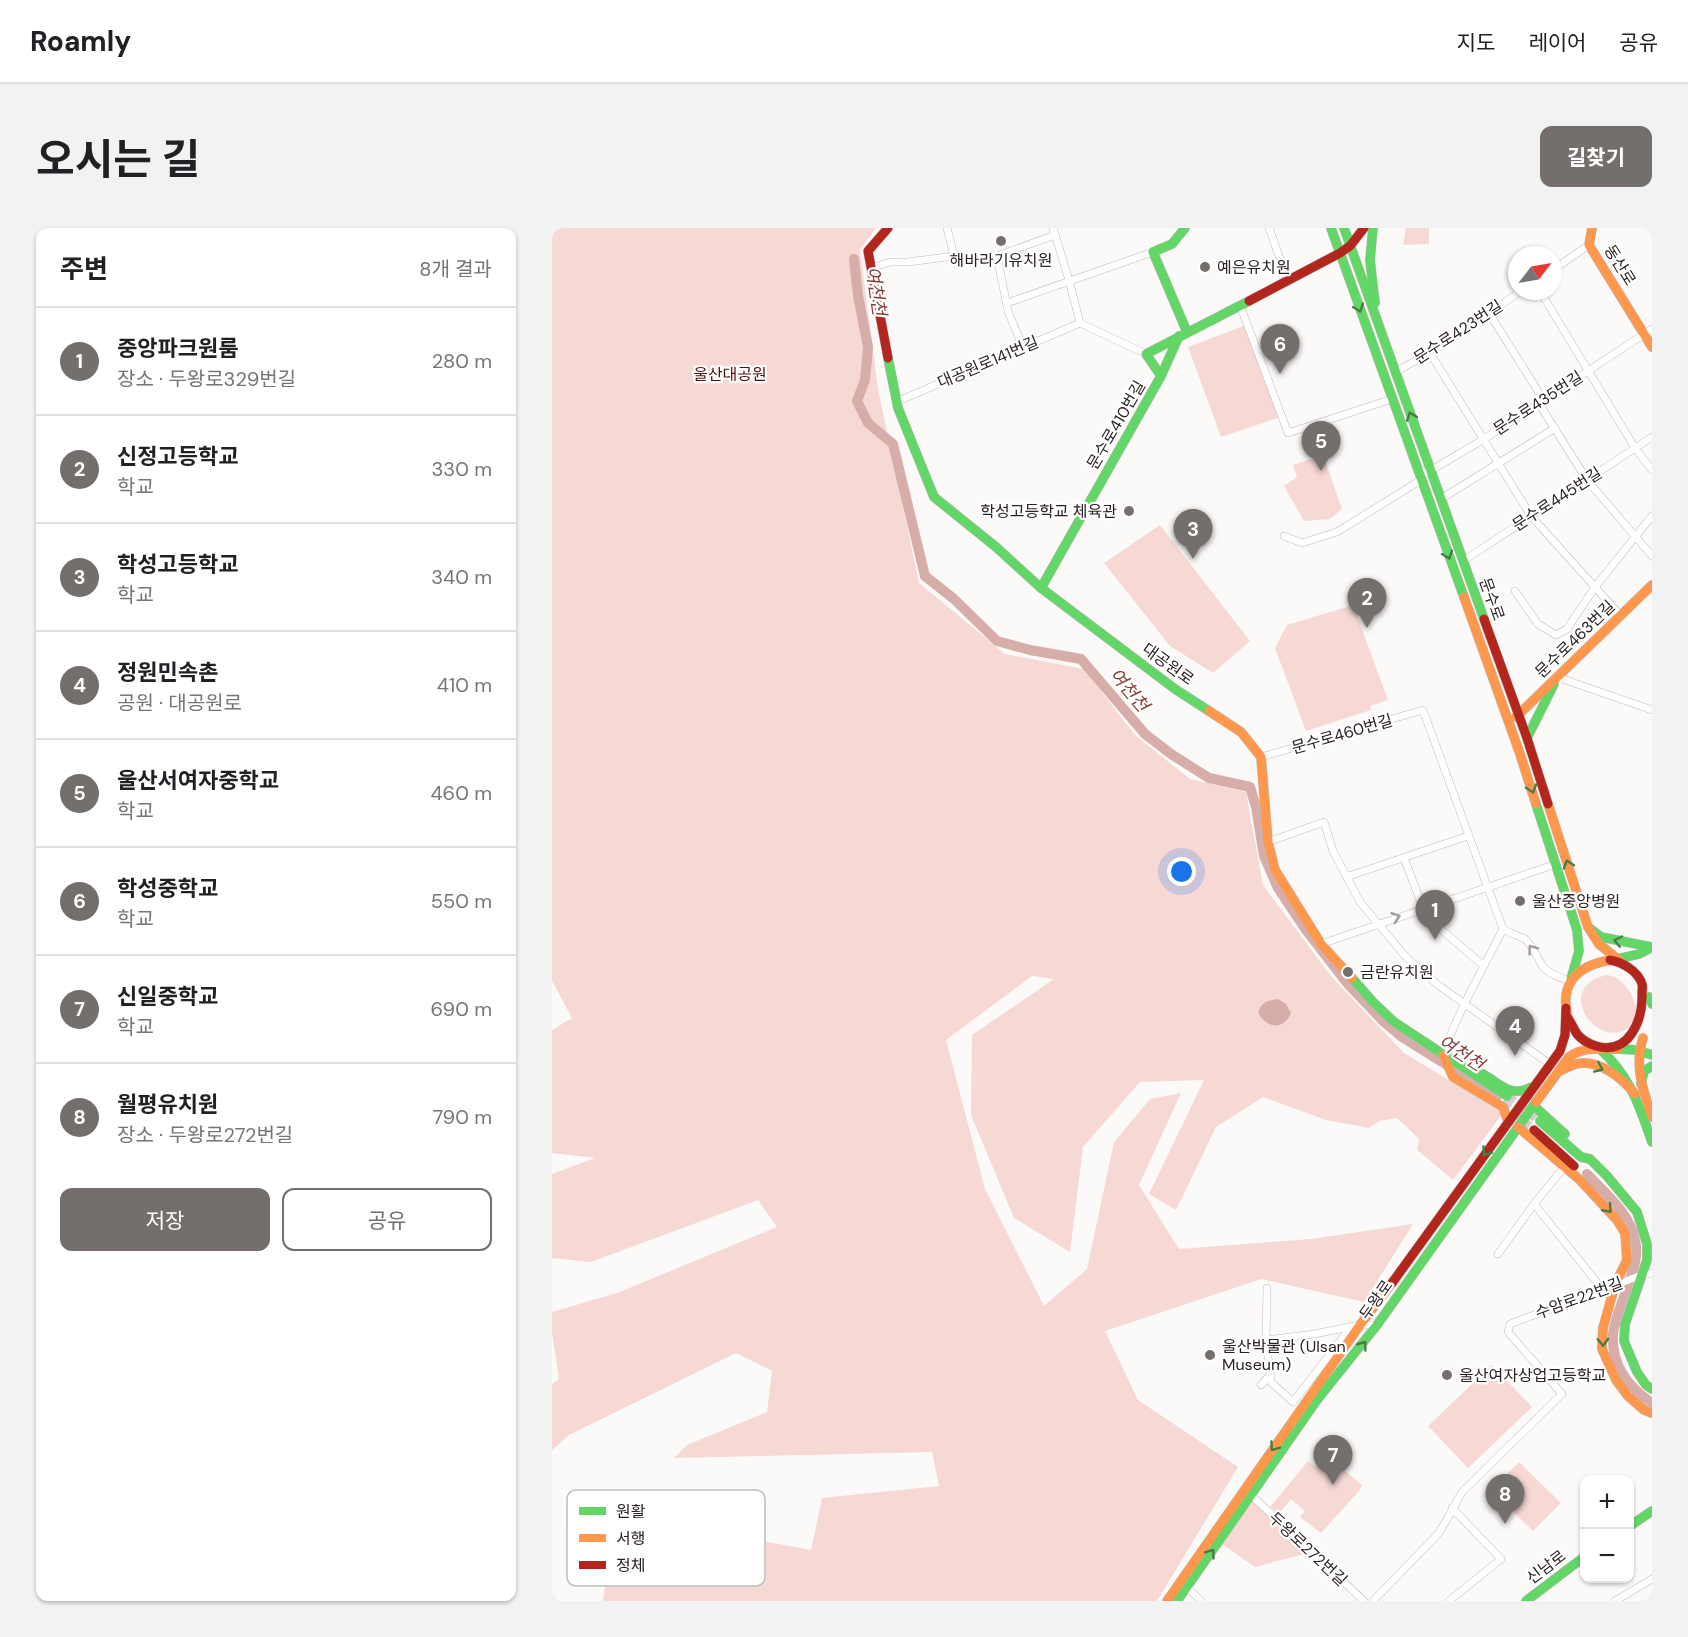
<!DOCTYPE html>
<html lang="ko">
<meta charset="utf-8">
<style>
body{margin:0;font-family:"DM Sans","Noto Sans KR",sans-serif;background:#f2f2f2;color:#202124}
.controls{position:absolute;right:18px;bottom:18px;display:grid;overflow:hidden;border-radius:12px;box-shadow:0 2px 4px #0004}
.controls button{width:54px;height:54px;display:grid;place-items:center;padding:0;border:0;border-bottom:2px solid #e0e0e0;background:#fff;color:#202124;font:30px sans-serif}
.compass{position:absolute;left:956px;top:18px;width:54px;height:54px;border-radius:50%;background:#fff;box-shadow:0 2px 4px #0004;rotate:59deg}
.you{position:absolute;left:630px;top:644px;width:21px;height:21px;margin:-15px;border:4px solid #fff;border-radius:50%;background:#1a73e8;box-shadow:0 0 0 9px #1a73e833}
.badge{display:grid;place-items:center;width:39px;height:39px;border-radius:50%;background:#746e6d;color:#fff;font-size:20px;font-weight:700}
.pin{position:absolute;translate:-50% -50px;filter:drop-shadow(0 2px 3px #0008)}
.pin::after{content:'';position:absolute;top:32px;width:21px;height:18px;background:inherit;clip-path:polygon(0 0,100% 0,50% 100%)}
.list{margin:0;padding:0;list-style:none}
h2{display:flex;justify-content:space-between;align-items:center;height:78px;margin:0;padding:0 24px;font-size:26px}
h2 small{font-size:20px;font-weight:400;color:#757577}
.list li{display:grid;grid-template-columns:39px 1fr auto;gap:18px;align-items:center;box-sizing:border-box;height:108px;padding:0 24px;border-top:2px solid #e0e0e0}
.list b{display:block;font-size:22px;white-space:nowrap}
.list p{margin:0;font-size:20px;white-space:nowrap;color:#757577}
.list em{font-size:20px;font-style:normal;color:#757577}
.actions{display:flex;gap:12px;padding:18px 24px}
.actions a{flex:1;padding:14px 0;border:2px solid #746e6d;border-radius:12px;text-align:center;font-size:21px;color:#746e6d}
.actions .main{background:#746e6d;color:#fff}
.map{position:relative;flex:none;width:1100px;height:1373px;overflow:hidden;border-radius:12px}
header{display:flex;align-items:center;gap:36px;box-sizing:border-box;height:84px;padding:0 30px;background:#fff;border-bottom:2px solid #e0e0e0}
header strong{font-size:28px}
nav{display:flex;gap:33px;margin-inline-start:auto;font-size:21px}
.intro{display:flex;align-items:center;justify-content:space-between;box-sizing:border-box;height:144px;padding:0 36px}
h1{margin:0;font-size:42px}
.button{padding:15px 27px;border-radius:12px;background:#746e6d;color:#fff;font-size:21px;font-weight:700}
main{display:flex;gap:36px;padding:0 36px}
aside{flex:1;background:#fff;border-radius:12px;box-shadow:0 2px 4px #0004}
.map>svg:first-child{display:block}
</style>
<header>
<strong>Roamly</strong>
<nav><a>지도</a><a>레이어</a><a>공유</a></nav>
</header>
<div class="intro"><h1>오시는 길</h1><a class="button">길찾기</a></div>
<main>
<aside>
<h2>주변<small>8개 결과</small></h2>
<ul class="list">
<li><span class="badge">1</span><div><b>중앙파크원룸</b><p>장소 · 두왕로329번길</p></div><em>280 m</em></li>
<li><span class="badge">2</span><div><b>신정고등학교</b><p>학교</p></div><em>330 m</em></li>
<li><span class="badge">3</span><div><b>학성고등학교</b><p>학교</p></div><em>340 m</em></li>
<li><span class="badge">4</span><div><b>정원민속촌</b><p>공원 · 대공원로</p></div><em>410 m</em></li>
<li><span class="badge">5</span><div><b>울산서여자중학교</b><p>학교</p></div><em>460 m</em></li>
<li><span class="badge">6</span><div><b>학성중학교</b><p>학교</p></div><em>550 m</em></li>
<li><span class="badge">7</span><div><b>신일중학교</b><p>학교</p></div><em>690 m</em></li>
<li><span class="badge">8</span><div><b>월평유치원</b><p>장소 · 두왕로272번길</p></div><em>790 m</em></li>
</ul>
<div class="actions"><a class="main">저장</a><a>공유</a></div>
</aside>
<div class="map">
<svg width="1100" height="1373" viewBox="0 0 1100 1373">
<rect width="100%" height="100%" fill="#fcf9f9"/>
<!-- green -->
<g fill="#f6d9d5">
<polygon points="0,0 324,0 308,22 326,161 367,355 453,426 532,441 583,507 638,551 694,564 711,657 778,747 852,825 951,885 901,952 865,922 867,911 845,890 827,893 817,900 774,892 711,869 664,899 624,982 597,966 652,852 588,854 531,919 518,1024 462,990 419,887 420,807 502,751 480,748 394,812 433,961 492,1078 535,1041 562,914 598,871 629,865 587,957 627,1021 759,1011 861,996 812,1074 709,1051 553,1103 586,1172 686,1239 605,1373 51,1373 64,1286 259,1322 270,1270 387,1258 380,1224 122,1230 135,1217 215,1184 220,1143 184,1125 17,1207 0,1222 0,1156 7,1151 0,1104 0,1084 65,1065 225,999 206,972 39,1034 0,1030 0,946 43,930 0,925 0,802 20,790 0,753"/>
<polygon points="854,0 877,0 877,16 851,17"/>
<polygon points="694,97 728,189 669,209 636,119"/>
<polygon points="771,227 790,281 778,291 752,293 732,258 745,249 741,237"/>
<polygon points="608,297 698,413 661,445 618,418 552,335"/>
<polygon points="801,377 836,472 818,478 819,482 754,503 723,420 735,397"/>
<path d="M1055,747C1070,749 1083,766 1084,782C1084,786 1082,792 1081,796C1048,829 998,759 1055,747Z"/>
<polygon points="940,1137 980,1179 916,1240 876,1198"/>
<polygon points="774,1227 810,1257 807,1263 769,1305 748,1289 753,1283 739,1271 727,1286 718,1279 756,1233 763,1239"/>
<polygon points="967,1234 1009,1275 981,1303 939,1262"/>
<polygon points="700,1268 759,1324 703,1339 667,1314"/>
</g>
<!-- water -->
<path fill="#d6ada8" d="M726,771L734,776L739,785C731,803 715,800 706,785C710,773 715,773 726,771Z"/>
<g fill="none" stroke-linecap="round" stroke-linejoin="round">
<!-- river -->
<g stroke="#d6ada8" stroke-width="10">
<polyline points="302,31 306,68 316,119 313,152 305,173 316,195 341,216 373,348 402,371 445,413 478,422 529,431 593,506 619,526 657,550 698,559 704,579 712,628 726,660 754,702 795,755 832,794 850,809 945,868"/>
<path d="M1035,946C1053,965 1078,985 1083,1012C1087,1028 1081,1042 1076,1057C1071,1073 1063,1089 1061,1106C1059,1136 1076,1159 1100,1175"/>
</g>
<!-- secondary-tunnel -->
<g stroke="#d2cece" stroke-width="9" stroke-dasharray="9 4.5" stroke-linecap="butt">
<polyline points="955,868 988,893"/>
<polyline points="950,875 982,902"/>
</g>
<defs>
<g id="street">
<polyline points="395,0 402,28 406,33 445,28 503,7"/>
<polyline points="501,0 517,52 528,95 594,126"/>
<polyline points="717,0 736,53"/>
<polyline points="445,28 456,83 471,120"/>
<polyline points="319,40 338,34 356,34 402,28"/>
<polyline points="1001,42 1037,17"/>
<polyline points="988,63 1083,220 1100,242"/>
<polyline points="455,75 601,24"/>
<polyline points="688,77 736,205 840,171"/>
<polyline points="937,85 991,171"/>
<polyline points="878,125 979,288 1069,388"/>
<polyline points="843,144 878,125 969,63"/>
<polyline points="344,174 528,95"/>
<polyline points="986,174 1035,252 1100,328"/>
<polyline points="865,239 872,245 878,243 932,211 1100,101"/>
<polyline points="889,271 1003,200"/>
<polyline points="732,308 750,315 785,304 869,252"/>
<polyline points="911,333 1100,209"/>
<polyline points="963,363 986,396 1004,407 1015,401 1043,359 1100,288"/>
<polyline points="1005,449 1100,482"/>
<path d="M709,529L871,482L951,701C957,705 968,708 973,711C982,719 985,731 992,740C999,747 1009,750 1018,753"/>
<polyline points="716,614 772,594 781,623 808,674 853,728 886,757 998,836"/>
<polyline points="852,630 871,680 884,697 932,738"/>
<polyline points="794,649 916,608"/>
<polyline points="769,716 1004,636"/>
<path d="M891,827C906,783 930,743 951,701"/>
<polyline points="982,976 1051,1062"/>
<polyline points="946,1026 982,976 1013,938"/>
<polyline points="799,1099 741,1174 719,1154 714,1112 762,1106 808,1097 825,1097"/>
<polyline points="714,1112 715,1060"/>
<polyline points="709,1157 718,1147"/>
<polyline points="700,1268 812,1373"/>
<polyline points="635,1359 649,1373"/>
<path d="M821,1373L885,1307C895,1294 902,1277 911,1263L1010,1166L956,1104L958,1096L1090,1047L1100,1045"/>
<polyline points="897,1373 949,1331 900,1280"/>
<polyline points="1063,1373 1100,1351"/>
</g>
<g id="fast">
<polyline points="633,0 620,16 601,24 635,104"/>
<polyline points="779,0 912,369"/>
<polyline points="792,0 932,391"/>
<polyline points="821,0 818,32 823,75"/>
<polyline points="336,130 346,180 382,269 444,319 489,360 623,461 657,483"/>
<polyline points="609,148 627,108"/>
<polyline points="489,360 609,148 594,126 697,73"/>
<polyline points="975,510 1002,456"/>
<polyline points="984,576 1025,702 1027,723 1019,751"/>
<polyline points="1036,699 1049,709 1100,719"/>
<polyline points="1061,732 1087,726 1100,719"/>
<polyline points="800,750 821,774 842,794 955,868"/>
<polyline points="1097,769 1100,776"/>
<path d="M1046,819C1078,848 1086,874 1100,914"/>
<polyline points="1066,821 1084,822 1100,827"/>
<path d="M931,846C950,857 958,870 980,859"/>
<polyline points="1089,856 1092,843 1100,838"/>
<polyline points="982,878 1013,906"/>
<polyline points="988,893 1029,929 1038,931 1055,948 1085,984 1095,1016 1095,1032 1073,1096 1072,1113 1085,1144 1094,1157 1100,1161"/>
<polyline points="1078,1298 1100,1283"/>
<polyline points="625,1373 765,1172 825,1097 984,874"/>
<polyline points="974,1373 1032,1329"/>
</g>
<g id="slow">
<polyline points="1040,0 1037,17 1100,119"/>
<polyline points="912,369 967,523 984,576"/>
<polyline points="657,483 689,504 709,529 716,614 723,642 769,716 800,750"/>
<polyline points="964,489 1100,357"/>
<polyline points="996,576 1036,699 1047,716 1068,733"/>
<path d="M1016,790C1007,755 1025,738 1058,732"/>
<path d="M1091,810C1082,838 1091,862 1100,889"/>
<polyline points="891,827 901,849 951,879 956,893"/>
<path d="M1010,842C1014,840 1019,837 1024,836C1046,830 1070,850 1083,866"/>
<path d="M984,874L1017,829C1032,818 1049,821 1066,821"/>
<polyline points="966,899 1028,952 1065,992 1073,1005 1075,1032 1063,1057 1051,1100 1050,1121 1064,1152 1076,1168 1092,1182 1100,1185"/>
<polyline points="615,1373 808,1097 840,1055"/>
</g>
<g id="jam">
<polyline points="336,0 316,23 336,130"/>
<polyline points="697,73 788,25 798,18 812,0"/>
<polyline points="932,391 975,510 996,576"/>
<path d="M1016,790C1019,795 1022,801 1025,806C1030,812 1037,816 1044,818C1077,828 1091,792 1090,765C1090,762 1091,759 1090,756C1086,743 1070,734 1058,732"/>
<polyline points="982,902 1022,938"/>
<polyline points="840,1055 1008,823 1013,807 1014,780"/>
</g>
</defs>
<!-- street casing -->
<use href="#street" stroke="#c0baba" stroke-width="8"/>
<!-- fast casing -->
<use href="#fast" stroke="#c0baba" stroke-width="10"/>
<!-- slow casing -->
<use href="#slow" stroke="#c0baba" stroke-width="10"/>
<!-- jam casing -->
<use href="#jam" stroke="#c0baba" stroke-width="10"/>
<!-- street -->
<use href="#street" stroke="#fffefe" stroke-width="7"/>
<!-- fast -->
<use href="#fast" stroke="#63d668" stroke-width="9"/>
<!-- slow -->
<use href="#slow" stroke="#ff974d" stroke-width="9"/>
<!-- jam -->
<use href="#jam" stroke="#b3261e" stroke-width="9"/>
</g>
<!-- one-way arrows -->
<defs><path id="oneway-chevron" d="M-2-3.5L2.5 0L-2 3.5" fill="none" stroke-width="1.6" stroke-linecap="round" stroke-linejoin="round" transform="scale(1.5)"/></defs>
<g stroke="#477c45">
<use href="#oneway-chevron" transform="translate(807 80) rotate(70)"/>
<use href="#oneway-chevron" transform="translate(859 188) rotate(-110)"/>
<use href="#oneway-chevron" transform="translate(896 327) rotate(70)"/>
<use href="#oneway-chevron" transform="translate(980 561) rotate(72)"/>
<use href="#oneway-chevron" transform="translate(1016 636) rotate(-108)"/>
<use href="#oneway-chevron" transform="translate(1066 713) rotate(-168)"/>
<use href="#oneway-chevron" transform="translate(1047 840) rotate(23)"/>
<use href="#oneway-chevron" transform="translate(934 924) rotate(125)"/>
<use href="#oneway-chevron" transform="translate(1056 981) rotate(48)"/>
<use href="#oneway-chevron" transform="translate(1051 1114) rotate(88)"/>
<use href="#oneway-chevron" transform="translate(811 1117) rotate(-53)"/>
<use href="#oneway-chevron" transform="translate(722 1219) rotate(125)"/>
<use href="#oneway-chevron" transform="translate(659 1325) rotate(-54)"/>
</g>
<g stroke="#a09b9b">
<use href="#oneway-chevron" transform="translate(844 689) rotate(-19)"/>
<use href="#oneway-chevron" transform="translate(980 721) rotate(-126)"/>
</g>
<!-- markers -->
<g fill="#746e6d" stroke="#fff" stroke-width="2">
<circle cx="449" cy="13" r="6"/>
<circle cx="653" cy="39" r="6"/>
<circle cx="577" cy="283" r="6"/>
<circle cx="968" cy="673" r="6"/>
<circle cx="796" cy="744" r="6"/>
<circle cx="658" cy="1127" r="6"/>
<circle cx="895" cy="1147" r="6"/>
</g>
<g text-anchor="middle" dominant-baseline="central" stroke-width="4.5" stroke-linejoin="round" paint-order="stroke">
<!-- poi labels -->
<g font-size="16" fill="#2b2322" stroke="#fff" text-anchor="start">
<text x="449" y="32" text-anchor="middle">해바라기유치원</text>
<text x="665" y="39">예은유치원</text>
<text x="565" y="283" text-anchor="end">학성고등학교 체육관</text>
<text x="980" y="673">울산중앙병원</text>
<text x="808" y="744">금란유치원</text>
<text x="670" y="1118">울산박물관 (Ulsan<tspan x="670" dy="18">Museum)</tspan></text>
<text x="907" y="1147">울산여자상업고등학교</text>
</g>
<!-- street labels -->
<g font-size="16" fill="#2b2322" stroke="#fff">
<text transform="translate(1068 37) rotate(58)">동산로</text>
<text transform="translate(906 104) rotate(-33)">문수로423번길</text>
<text transform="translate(436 134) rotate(-23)">대공원로141번길</text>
<text transform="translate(986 175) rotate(-33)">문수로435번길</text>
<text transform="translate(564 197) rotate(-60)">문수로410번길</text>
<text transform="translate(1005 271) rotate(-33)">문수로445번길</text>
<text transform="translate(940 371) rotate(70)">문수로</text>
<text transform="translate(1023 411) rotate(-44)">문수로463번길</text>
<text transform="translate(616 436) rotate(36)">대공원로</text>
<text transform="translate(790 506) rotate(-16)">문수로460번길</text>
<text transform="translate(1027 1070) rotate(-20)">수암로22번길</text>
<text transform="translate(824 1072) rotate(-55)">두왕로</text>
<text transform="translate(756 1321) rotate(43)">두왕로272번길</text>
<text transform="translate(994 1339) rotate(-37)">신남로</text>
</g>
<!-- park labels -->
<g font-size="16" fill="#540e0c" stroke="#fff">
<text x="178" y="146">울산대공원</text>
</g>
<!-- water labels -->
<g font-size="18" font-style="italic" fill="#873e37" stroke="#fff">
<text transform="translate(324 63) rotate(81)">여천천</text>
<text transform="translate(577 462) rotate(50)">여천천</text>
<text transform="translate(909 825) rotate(33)">여천천</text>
</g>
</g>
<!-- legend -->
<rect x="15" y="1262" width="198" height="96" rx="9" fill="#fff" stroke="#bfbdbd" stroke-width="1.5"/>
<rect x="27" y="1279" width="27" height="8" fill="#63d668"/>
<rect x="27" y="1306" width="27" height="8" fill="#ff974d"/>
<rect x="27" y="1333" width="27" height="8" fill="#b3261e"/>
<g font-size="16" fill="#2b2322">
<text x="64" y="1289">원활</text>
<text x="64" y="1316">서행</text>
<text x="64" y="1343">정체</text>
</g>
</svg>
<div class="controls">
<button>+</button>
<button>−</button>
</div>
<svg class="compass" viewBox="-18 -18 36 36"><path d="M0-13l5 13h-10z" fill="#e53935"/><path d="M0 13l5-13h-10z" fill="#757577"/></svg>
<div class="you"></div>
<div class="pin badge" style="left:883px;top:712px">1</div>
<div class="pin badge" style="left:815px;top:400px">2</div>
<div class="pin badge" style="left:641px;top:331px">3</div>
<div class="pin badge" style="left:963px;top:828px">4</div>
<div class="pin badge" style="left:769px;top:243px">5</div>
<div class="pin badge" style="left:728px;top:146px">6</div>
<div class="pin badge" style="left:781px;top:1257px">7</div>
<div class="pin badge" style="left:953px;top:1296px">8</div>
</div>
</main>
